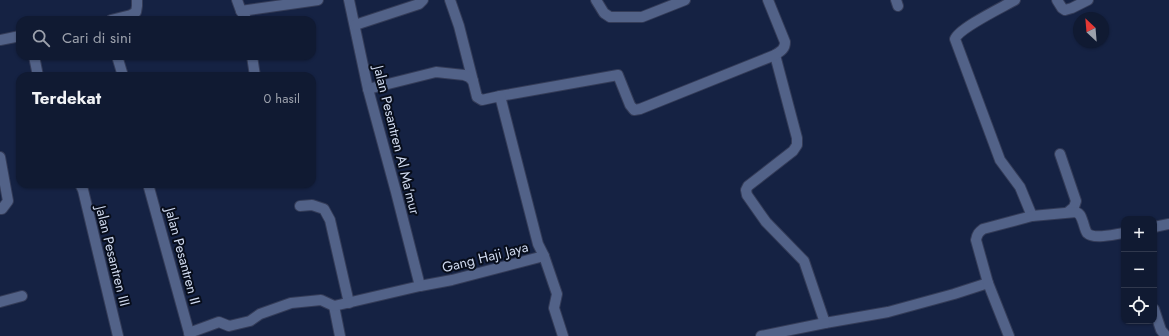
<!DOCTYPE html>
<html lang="id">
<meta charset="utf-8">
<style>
body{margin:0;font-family:Jost,sans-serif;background:#1e273e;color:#f1f3f6}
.controls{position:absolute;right:12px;bottom:12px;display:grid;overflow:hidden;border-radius:8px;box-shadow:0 1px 3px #0004}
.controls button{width:36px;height:36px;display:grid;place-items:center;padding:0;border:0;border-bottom:1px solid #30384d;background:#101a32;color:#f1f3f6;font:20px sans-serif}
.compass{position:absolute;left:1073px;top:12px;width:36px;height:36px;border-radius:50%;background:#101a32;box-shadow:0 1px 3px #0004;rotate:334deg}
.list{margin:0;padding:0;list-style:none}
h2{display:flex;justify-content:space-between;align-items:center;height:52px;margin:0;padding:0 16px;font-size:17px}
h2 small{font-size:13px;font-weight:400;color:#9ca1ac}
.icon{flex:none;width:22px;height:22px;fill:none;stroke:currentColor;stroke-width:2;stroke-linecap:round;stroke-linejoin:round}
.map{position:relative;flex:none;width:1169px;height:336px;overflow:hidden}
.search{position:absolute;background:#101a32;box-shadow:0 1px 3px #0004;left:16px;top:16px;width:300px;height:44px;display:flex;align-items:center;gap:10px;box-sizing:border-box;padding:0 14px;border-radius:12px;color:#9ca1ac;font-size:15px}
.panel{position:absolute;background:#101a32;box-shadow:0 1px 3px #0004;left:16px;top:72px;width:300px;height:116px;border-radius:12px}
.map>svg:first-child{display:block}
</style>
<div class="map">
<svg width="1169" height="336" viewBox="0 0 1169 336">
<rect width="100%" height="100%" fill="#152243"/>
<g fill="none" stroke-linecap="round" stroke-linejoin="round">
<defs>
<g id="minor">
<polyline points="237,0 241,11 247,20"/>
<polyline points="349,0 368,89 396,192 420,286"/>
<polyline points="450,0 459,26 473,81"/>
<polyline points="596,0 604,13 610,17 642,17 685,0"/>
<polyline points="896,0 898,6"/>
<path d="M1015,0C1003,7 959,28 955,39L1000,160L1020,187L1032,216"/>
<polyline points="1057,0 1062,8 1065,10 1072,8 1088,0"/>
<polyline points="241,11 318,0"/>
<polyline points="111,20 131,15 136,12 137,6 137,0"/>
<polyline points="355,25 419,4 423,0"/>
<polyline points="0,40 20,36"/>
<polyline points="775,55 797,138 797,145 793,151 748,186 746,190 747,195 766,222 804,261 825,323 888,312 954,294 988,283"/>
<polyline points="34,56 38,76"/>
<polyline points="117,56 123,76"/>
<polyline points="252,56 255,76"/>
<path d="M500,96L618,75L630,105L634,110L640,109L775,55C781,51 785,49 785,42L768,0"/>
<polyline points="1060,154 1076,201 1074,207 1068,212"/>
<polyline points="0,157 8,201 2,209 0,209"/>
<polyline points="80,184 83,190 118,336"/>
<polyline points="148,184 190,336"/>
<polyline points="300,206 312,205 324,209 330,220 349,303"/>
<polyline points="1154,227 1169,224"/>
<polyline points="544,256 557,294 554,308 563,336"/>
<polyline points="0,302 22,296"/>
<polyline points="334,306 340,336"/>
<polyline points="1154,309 1161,330 1166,336"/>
<polyline points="189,333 219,322 229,326 250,321 260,314 291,303 321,300 334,306 420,286 452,280 544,256 538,244 500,96 482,100 477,97 473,81 469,77 464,75 436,72 368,89"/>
<polyline points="761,336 825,323"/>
<path d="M1009,336L988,283L976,240C977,234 979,232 983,229L1032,216L1076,212C1081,214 1081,217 1083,222C1084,225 1085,230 1087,233C1094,240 1115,234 1124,233"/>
</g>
</defs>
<!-- minor casing -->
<use href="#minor" stroke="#343c58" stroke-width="12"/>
<!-- minor -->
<use href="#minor" stroke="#526288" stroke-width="10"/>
</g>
<g text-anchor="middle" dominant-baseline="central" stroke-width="4" stroke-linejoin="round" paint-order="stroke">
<!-- street labels -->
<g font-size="14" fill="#d0daef" stroke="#070d1b">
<text transform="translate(397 140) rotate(76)">Jalan Pesantren Al Ma'mur</text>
<text transform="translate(113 256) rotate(76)">Jalan Pesantren III</text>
<text transform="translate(183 256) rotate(75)">Jalan Pesantren II</text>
<text transform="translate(485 257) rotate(-14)">Gang Haji Jaya</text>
</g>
</g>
</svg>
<div class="controls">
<button>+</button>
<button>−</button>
<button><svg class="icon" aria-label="locate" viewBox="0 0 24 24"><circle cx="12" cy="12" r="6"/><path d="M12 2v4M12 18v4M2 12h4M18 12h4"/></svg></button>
</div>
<svg class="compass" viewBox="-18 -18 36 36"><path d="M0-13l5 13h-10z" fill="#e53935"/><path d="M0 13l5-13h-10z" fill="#9ca1ac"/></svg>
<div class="search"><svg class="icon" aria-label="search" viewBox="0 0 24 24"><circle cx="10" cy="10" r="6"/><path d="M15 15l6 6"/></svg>Cari di sini</div>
<section class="panel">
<h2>Terdekat<small>0 hasil</small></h2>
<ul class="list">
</ul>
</section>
</div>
